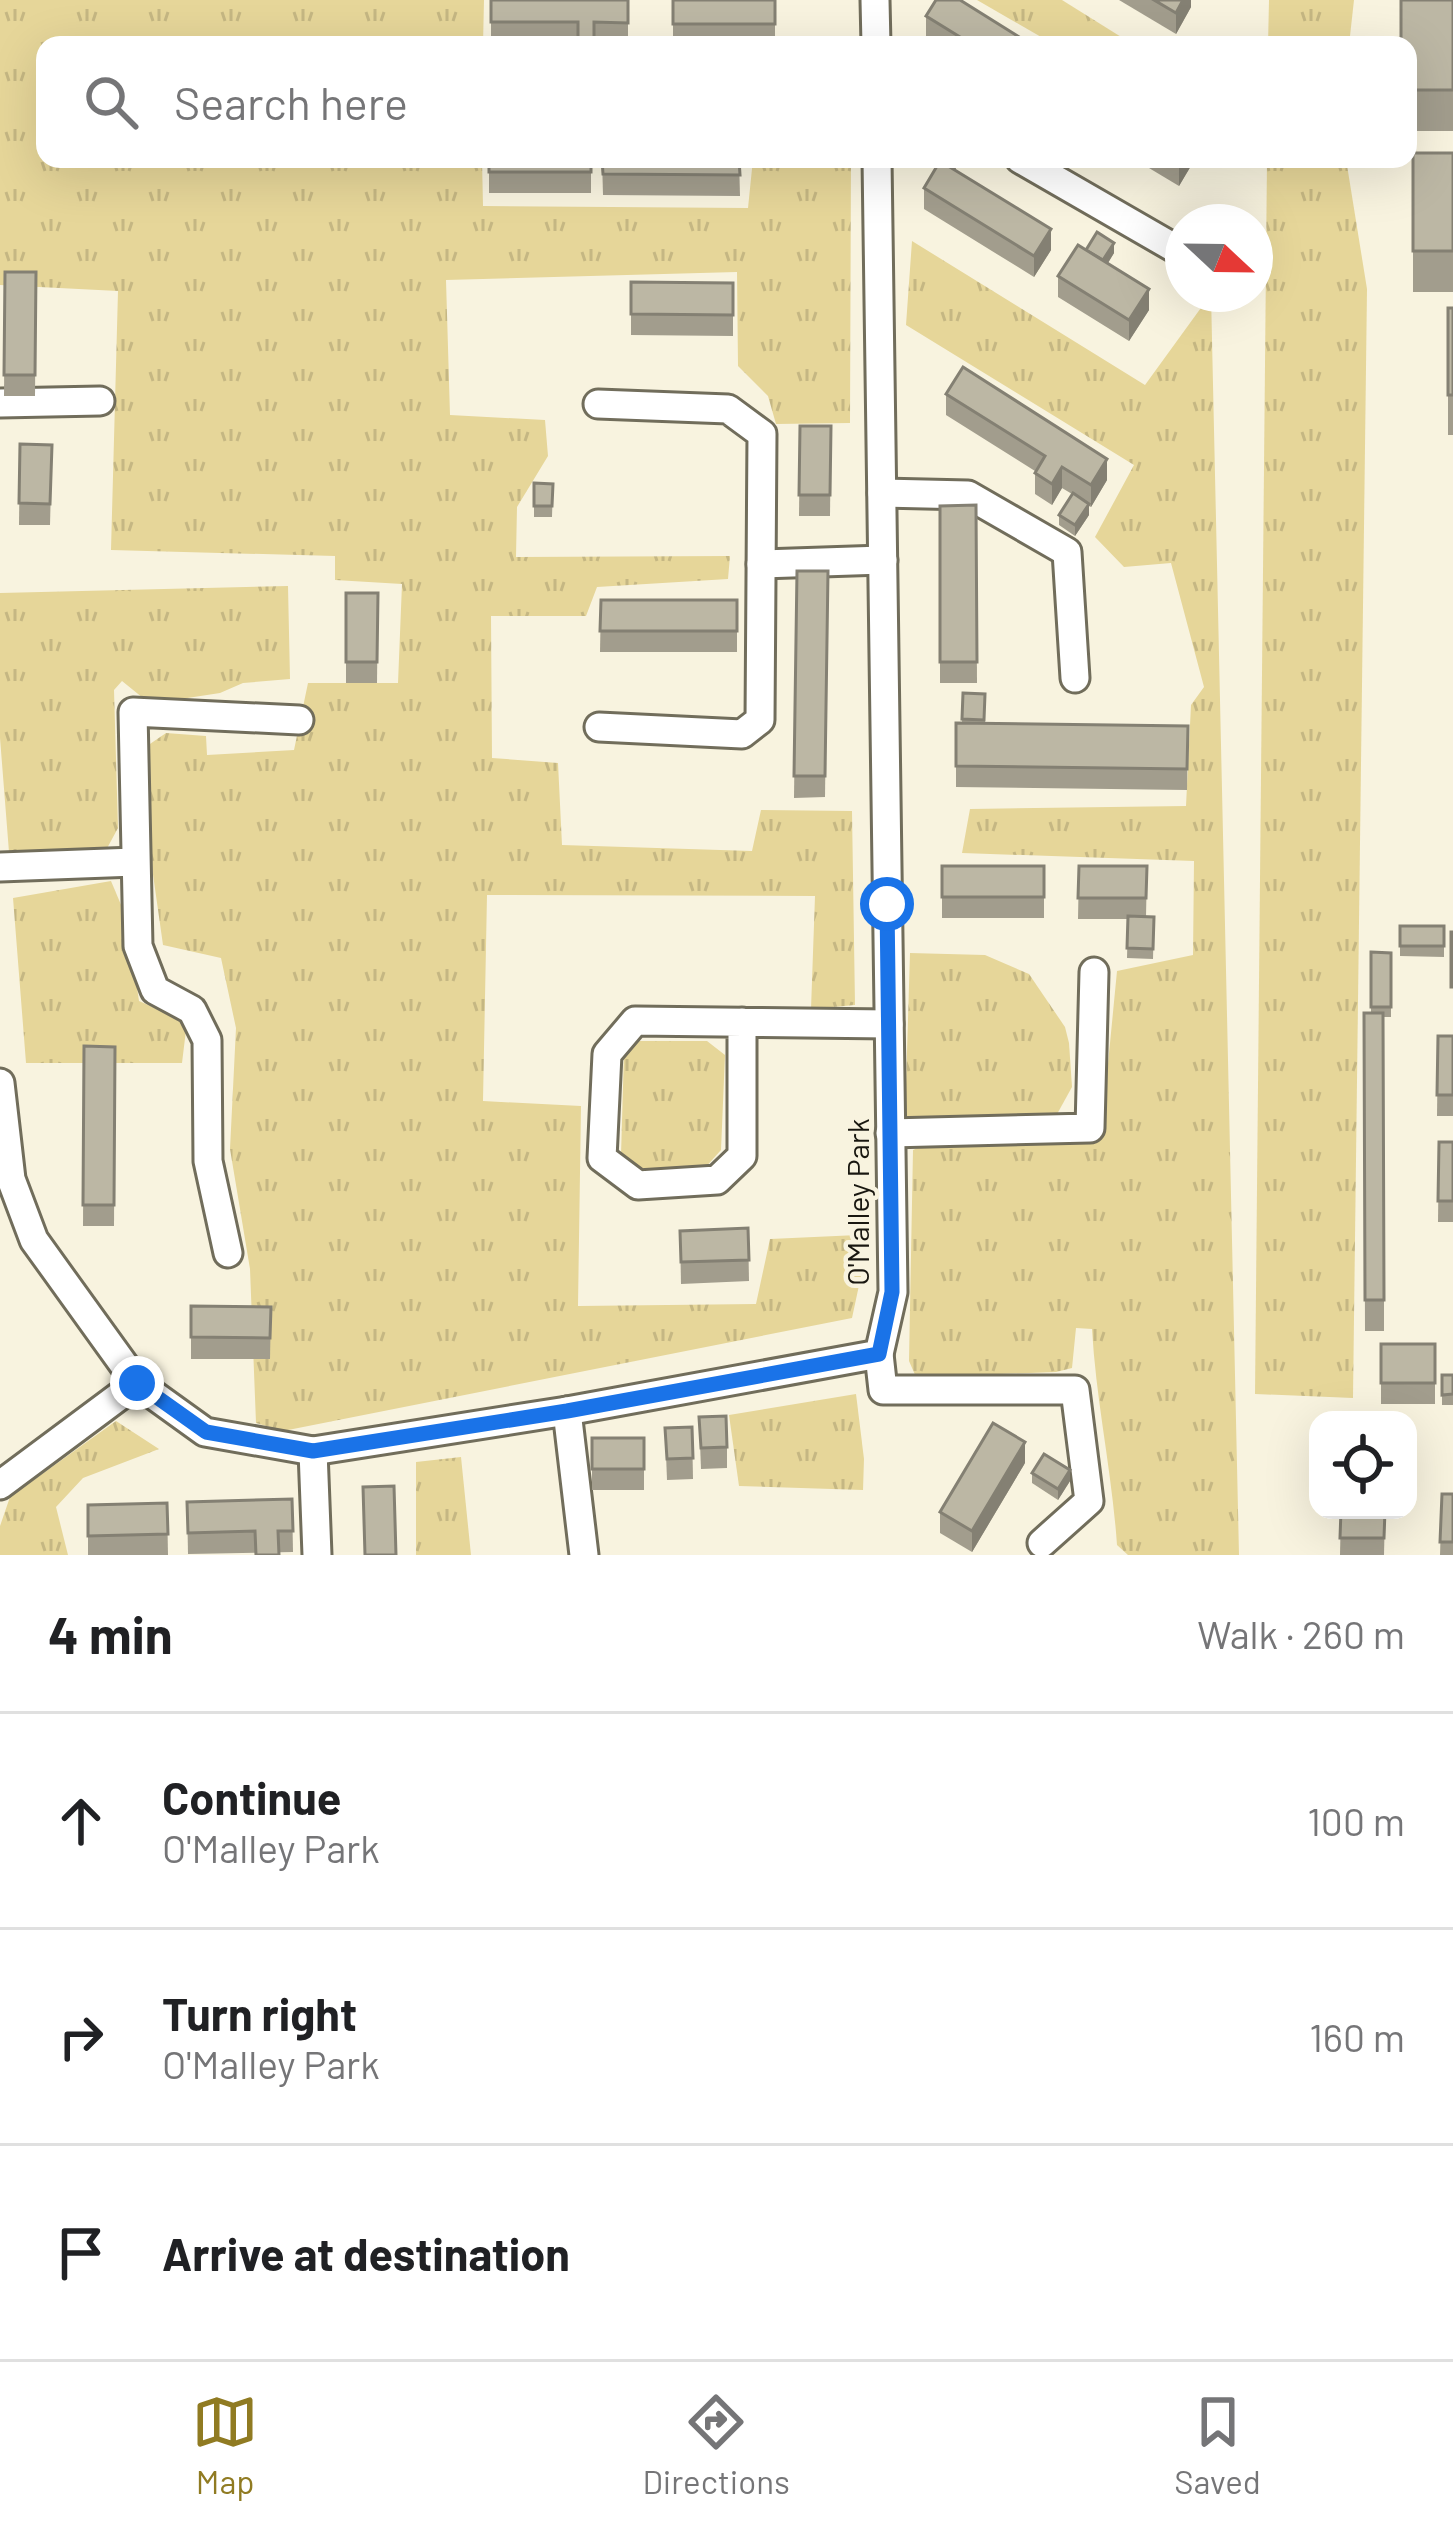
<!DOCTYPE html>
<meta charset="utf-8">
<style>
body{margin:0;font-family:Barlow,sans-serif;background:#f2f2f2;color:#202124}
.controls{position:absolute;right:36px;bottom:36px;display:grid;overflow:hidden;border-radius:24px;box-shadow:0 12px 48px #0002}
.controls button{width:108px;height:108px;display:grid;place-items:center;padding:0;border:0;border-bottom:3px solid #e0e0e0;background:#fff;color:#202124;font:60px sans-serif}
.compass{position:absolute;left:1165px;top:204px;width:108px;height:108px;border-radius:50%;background:#fff;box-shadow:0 12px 48px #0002;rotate:112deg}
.stop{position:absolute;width:36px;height:36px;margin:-27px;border:9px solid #1a73e8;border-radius:50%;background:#fff}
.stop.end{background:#1a73e8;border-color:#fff;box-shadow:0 3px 12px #0008}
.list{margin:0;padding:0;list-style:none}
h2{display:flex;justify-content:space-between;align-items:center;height:156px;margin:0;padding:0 48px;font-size:51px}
h2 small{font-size:39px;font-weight:400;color:#757577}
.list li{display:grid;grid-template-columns:78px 1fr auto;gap:36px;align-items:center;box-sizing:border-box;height:216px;padding:0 48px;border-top:3px solid #e0e0e0}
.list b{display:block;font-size:45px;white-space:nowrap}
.list p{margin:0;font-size:39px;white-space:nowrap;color:#757577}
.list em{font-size:39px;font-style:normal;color:#757577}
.icon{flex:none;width:66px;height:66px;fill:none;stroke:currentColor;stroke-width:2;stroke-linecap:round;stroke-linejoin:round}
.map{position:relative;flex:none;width:1453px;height:1555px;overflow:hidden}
.search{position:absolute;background:#fff;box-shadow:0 12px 48px #0002;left:36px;right:36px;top:36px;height:132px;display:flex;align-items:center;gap:30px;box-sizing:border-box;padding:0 42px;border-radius:24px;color:#757577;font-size:45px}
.sheet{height:804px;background:#fff}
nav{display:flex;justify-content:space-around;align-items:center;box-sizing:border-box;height:168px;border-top:3px solid #e0e0e0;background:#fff;font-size:33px;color:#757577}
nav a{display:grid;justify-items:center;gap:6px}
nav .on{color:#907b22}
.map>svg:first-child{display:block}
</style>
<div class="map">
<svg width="1453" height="1555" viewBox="0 0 1453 1555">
<defs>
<pattern id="grass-tufts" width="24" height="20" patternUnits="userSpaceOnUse" patternTransform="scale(3)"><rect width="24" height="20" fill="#e6d699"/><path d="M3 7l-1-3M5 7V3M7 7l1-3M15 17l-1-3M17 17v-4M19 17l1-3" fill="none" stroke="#c5b783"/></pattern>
</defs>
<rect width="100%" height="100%" fill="#f8f3df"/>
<!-- grass -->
<g fill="url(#grass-tufts)">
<polygon points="0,0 484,0 483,45 45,45 45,159 482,159 483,206 748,208 753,159 851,159 850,423 776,424 768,396 738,366 737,272 446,280 450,415 545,420 548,456 517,507 516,557 730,556 728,579 597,587 586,616 491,616 492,758 558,763 562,845 752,851 761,810 852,811 855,1005 811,1009 815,896 487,895 483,1101 581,1106 578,1306 756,1304 770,1239 858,1235 861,1276 852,1318 283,1431 256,1423 250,1269 230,1149 236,1028 221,958 163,945 142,797 147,746 166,733 206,736 207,755 294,750 308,683 398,683 402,584 335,580 335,556 111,550 118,291 0,285"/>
<polygon points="977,0 1062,0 1134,45 1055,45"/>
<polygon points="1269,0 1354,0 1349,45 1268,45"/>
<polygon points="1267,159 1346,159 1367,289 1353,1398 1255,1394"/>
<path d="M912,241L1145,385L1211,294L1239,1555H1128L1117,1545C1112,1472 1096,1401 1092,1329L1076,1328L1072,1368L1056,1372L916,1377L909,1361L913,1150L935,1140L1101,1136L1117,971L1193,955L1194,861L962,853L970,809L1186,806L1191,705L1204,687L1171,563L1124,567L1095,537L1134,465L906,325Z"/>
<polygon points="288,586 290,679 243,683 220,693 181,699 143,698 122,681 114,690 118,828 105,852 9,852 0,738 0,593"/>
<polygon points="111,881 127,919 139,1001 187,1022 182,1063 26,1063 13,898"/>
<polygon points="910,953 985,955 1029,974 1065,1027 1069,1043 1072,1087 1056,1116 1025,1122 905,1118"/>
<polygon points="638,1041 707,1041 725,1055 721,1150 704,1169 638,1173 621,1155 624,1053"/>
<polygon points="856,1394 864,1459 863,1490 739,1486 729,1415"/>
<polygon points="116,1421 159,1449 83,1478 56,1507 68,1555 0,1555 0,1526 10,1497"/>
<polygon points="461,1457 471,1555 416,1555 416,1462"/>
</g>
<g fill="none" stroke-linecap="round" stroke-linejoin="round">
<defs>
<g id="street">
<polyline points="875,0 876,45"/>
<polyline points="1020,159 1183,253"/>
<polyline points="0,403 100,401"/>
<polyline points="598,404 728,409 762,434 760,720 742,734 599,727"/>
<polyline points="882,493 968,495 1067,552 1075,678"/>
<polyline points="761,564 883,560"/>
<polyline points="0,867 135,862"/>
<polyline points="742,1022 742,1156 717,1180 638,1185 602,1158 607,1054 635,1021 889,1024"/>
<polyline points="0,1083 11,1179 34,1240 137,1383 205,1432 313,1451 567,1411 879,1354 893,1292 877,159"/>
<polyline points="890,1133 1090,1128 1094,972"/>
<polyline points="228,1253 208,1161 207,1040 192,1010 155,990 138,946 133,712 299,720"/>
<polyline points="879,1354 883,1390 1075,1390 1089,1501 1042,1543"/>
<polyline points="567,1411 584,1555"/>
<polyline points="313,1451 317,1555"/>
<polyline points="0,1485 137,1383"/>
</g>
</defs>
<!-- street casing -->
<use href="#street" stroke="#716d5b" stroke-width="33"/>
<!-- street -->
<use href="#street" stroke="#fff" stroke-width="27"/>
</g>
<!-- wall -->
<g fill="#a29d8d">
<polygon points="491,0 628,0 628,44 491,43"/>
<rect x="673" y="0" width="102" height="45"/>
<polygon points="1119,0 1191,0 1191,7 1176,34"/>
<polygon points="1453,0 1453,131 1408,131 1408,45"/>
<polygon points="926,16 1032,45 939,45 926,37"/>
<rect x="1413" y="153" width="40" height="139"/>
<rect x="489" y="159" width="102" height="34"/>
<polygon points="602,159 739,159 740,196 603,195"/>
<polygon points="937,159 961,159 955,170 1051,250 1034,277 924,209 924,188 939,164"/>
<polygon points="1134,159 1195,159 1179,186"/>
<polygon points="1086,250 1114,253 1108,263 1149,310 1129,341 1058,297 1058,276"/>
<polygon points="5,272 36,272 35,396 4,396"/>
<polygon points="631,282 733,283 733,336 631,335"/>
<rect x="1448" y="308" width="5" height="127"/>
<polygon points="946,394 1107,480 1091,507 1089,506 1089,515 1075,536 1059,525 1059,515 1072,494 1062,488 1052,505 1035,494 1035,471 946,415"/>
<polygon points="800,426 831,426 830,516 799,516"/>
<polygon points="20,444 52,445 50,525 19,525"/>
<polygon points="534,483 553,484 552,517 534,517"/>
<polygon points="976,505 977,683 940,683 940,506"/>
<polygon points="797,571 828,571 825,797 794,798"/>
<polygon points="346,593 378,593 377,683 346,683"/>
<polygon points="601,600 737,600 737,652 600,652"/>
<polygon points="963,693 985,694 985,723 1188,726 1187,790 956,787 956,723 962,723"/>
<rect x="942" y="866" width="102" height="52"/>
<polygon points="1079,866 1147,866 1146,917 1154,917 1153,959 1127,958 1128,919 1078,919"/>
<polygon points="1400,926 1444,926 1444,957 1400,956"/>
<polygon points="1371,952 1391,953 1391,1017 1384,1017 1384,1331 1365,1331 1364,1013 1371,1013"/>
<polygon points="1438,1036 1453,1036 1453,1116 1437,1116"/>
<polygon points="84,1046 115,1047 114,1226 83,1226"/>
<polygon points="1439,1142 1453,1142 1453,1222 1438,1222"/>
<polygon points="748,1228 749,1281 681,1284 680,1231"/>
<polygon points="191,1306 271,1307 270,1359 191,1359"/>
<rect x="1381" y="1344" width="54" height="60"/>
<rect x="1442" y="1375" width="11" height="30"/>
<polygon points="699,1417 727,1447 727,1468 701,1469"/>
<polygon points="692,1427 693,1479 667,1480 665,1428"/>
<rect x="592" y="1438" width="52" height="52"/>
<polygon points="1025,1463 972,1552 940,1533 940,1512"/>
<polygon points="1032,1473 1070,1481 1058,1500 1032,1483"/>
<polygon points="1442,1494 1453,1494 1453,1555 1440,1555"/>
<polygon points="292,1499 293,1552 188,1554 187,1502"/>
<polygon points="167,1503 168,1555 88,1555 88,1505"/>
<polygon points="1341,1510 1385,1510 1384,1555 1340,1555"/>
</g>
<!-- shaded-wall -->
<g fill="#848073">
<polygon points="1183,0 1191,0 1191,7 1176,34 1176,13"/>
<polygon points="955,159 961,159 953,173 953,162"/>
<polygon points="1183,159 1195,159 1179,186 1179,165"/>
<polygon points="1051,229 1051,250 1034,277 1034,256"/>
<polygon points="1114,243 1114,253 1101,274 1101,264"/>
<polygon points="1149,289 1149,310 1129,341 1129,320"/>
<polygon points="1107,459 1107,480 1091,507 1091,485"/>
<polygon points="1062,467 1062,488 1052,505 1052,484"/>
<polygon points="1089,504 1089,515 1075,536 1075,525"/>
<polygon points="1025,1442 1025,1463 972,1552 972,1531"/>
<polygon points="1070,1470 1070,1481 1058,1500 1058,1489"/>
</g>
<!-- building -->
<g fill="#bcb7a4" stroke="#848073" stroke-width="3">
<polygon points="491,0 628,0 628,23 594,22 594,45 578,45 578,22 491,22"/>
<rect x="673" y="0" width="102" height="24"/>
<polygon points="936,0 960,0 1032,45 973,45 926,16"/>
<polygon points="1154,0 1183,0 1176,13"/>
<polygon points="1401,0 1453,0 1453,90 1408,90 1408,45 1401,45"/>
<rect x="1413" y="153" width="40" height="98"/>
<rect x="489" y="159" width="102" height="13"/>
<polygon points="602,159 739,159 740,175 603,174"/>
<polygon points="940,161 1051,229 1034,256 924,188"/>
<polygon points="1097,232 1114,243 1103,260 1086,250"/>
<polygon points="1078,245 1149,289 1129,320 1058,276"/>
<polygon points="5,272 36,272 35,375 4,375"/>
<polygon points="631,282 733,283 733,315 631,314"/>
<rect x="1448" y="308" width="5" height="87"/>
<polygon points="963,367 1107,459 1091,485 1062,467 1052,484 1035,473 1045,456 946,394"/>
<polygon points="800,426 831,426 830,495 799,495"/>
<polygon points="20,444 52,445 50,504 19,503"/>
<polygon points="534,483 553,484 552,506 534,506"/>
<polygon points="1073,493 1089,504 1075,525 1059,515"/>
<polygon points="976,505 977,662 940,662 940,506"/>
<polygon points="797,571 828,571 825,776 794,776"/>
<polygon points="346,593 378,593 377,662 346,662"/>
<polygon points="601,600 737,600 737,631 600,631"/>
<polygon points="963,693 985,694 984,720 962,719"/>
<polygon points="956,723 1188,726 1187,769 956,766"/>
<rect x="942" y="866" width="102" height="31"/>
<polygon points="1079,866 1147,866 1146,898 1078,898"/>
<polygon points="1128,916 1154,917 1153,949 1127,948"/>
<rect x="1400" y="926" width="44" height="20"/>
<rect x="1451" y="932" width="2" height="55"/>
<polygon points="1371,952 1391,953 1391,1007 1371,1007"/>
<polygon points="1364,1013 1383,1013 1384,1300 1365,1300"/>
<polygon points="1438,1036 1453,1036 1453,1095 1437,1095"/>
<polygon points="84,1046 115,1047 114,1205 83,1205"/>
<polygon points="1439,1142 1453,1142 1453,1201 1438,1201"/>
<polygon points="748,1228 749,1260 681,1262 680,1231"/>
<polygon points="191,1306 271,1307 270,1338 191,1337"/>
<rect x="1381" y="1344" width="54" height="39"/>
<polygon points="1442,1375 1453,1375 1453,1394 1442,1395"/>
<rect x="1366" y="1415" width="25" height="5"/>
<polygon points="726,1416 727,1447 701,1448 699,1417"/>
<polygon points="993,1423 1025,1442 972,1531 940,1512"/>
<polygon points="692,1427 693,1458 667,1459 665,1428"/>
<rect x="592" y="1438" width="52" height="31"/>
<polygon points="1044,1454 1070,1470 1058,1489 1032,1473"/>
<polygon points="394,1486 396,1555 365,1555 363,1487"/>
<polygon points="1442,1494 1453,1494 1453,1542 1440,1542"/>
<polygon points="292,1499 293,1531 278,1531 279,1555 256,1555 255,1531 188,1533 187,1502"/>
<polygon points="167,1503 168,1534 88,1536 88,1505"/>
<polygon points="1341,1510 1385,1510 1384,1538 1340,1538"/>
</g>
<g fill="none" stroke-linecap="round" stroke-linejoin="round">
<!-- route -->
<polyline stroke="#1a73e8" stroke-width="15" points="137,1383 206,1432 313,1451 567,1411 879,1354 892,1292 887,904"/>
</g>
<g text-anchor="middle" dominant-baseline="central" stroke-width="9" stroke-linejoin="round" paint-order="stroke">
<!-- street labels -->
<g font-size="30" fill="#191710" stroke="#f8f3df">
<text transform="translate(857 1202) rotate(-90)">O'Malley Park</text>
</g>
</g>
</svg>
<div class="controls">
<button><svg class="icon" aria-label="locate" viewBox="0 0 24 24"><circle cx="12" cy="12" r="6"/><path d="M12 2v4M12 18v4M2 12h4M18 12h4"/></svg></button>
</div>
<svg class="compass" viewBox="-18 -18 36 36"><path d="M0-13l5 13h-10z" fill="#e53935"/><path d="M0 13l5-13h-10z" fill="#757577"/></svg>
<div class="stop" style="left:887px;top:904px"></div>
<div class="stop end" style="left:137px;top:1383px"></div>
<div class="search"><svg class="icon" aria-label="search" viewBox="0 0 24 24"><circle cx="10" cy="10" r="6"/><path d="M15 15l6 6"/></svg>Search here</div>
</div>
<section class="sheet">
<h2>4 min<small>Walk · 260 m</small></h2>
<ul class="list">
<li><svg class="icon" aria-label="ahead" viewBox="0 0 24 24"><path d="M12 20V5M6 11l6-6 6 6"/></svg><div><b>Continue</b><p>O'Malley Park</p></div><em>100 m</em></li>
<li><svg class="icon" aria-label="right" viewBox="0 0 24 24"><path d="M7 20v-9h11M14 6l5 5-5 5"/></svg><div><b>Turn right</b><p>O'Malley Park</p></div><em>160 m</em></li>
<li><svg class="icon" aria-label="arrive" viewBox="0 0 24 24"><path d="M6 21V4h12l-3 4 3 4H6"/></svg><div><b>Arrive at destination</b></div></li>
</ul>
</section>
<nav>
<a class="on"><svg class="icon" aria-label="map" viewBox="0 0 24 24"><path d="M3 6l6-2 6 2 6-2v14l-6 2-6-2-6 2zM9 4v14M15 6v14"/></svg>Map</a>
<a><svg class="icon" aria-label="directions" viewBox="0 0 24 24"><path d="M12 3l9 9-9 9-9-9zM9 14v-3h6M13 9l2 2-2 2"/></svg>Directions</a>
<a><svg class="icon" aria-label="saved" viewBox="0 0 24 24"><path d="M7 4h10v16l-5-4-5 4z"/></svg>Saved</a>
</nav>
